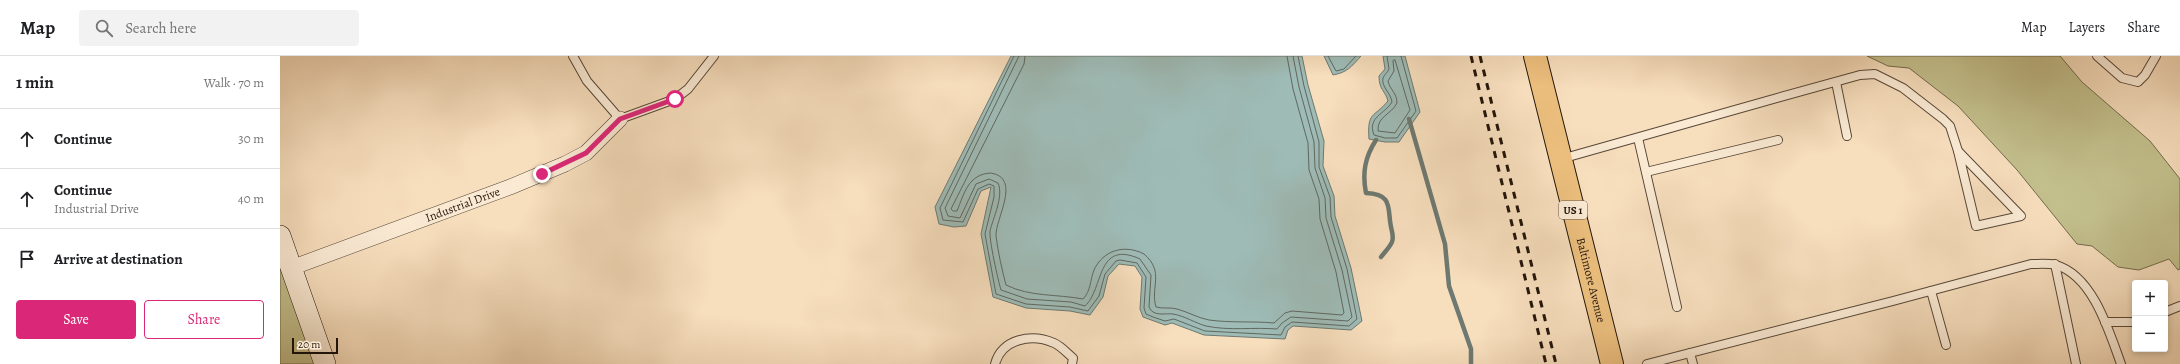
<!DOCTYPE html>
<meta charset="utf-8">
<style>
body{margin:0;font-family:Alegreya,serif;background:#f2f2f2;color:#202124}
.controls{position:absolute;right:12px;bottom:12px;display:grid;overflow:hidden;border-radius:4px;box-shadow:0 2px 6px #0003}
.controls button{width:36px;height:36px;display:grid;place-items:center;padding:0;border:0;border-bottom:1px solid #e0e0e0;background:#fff;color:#202124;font:20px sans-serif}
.scale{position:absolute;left:12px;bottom:10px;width:46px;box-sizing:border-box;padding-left:4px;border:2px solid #23150a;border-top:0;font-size:11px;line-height:14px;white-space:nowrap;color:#23150a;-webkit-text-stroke:3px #faead4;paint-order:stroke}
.stop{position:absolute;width:12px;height:12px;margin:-9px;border:3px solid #db2777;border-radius:50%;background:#fff}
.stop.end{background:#db2777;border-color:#fff;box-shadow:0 1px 4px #0008}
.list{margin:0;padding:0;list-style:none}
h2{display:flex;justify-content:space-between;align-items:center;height:52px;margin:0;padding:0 16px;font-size:17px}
h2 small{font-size:13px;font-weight:400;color:#757577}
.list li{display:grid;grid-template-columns:26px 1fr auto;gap:12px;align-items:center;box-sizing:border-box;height:60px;padding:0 16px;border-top:1px solid #e0e0e0}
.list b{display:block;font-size:15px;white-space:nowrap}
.list p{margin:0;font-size:13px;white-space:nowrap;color:#757577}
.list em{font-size:13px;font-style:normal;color:#757577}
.actions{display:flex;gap:8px;padding:12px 16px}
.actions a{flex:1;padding:9px 0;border:1px solid #db2777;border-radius:4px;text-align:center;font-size:14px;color:#db2777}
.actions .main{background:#db2777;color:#fff}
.icon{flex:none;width:22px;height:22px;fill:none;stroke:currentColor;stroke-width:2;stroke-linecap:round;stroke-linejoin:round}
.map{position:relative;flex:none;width:1900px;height:308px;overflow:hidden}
header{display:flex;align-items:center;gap:24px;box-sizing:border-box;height:56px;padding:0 20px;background:#fff;border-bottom:1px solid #e0e0e0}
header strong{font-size:19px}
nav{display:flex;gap:22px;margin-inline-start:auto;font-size:14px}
.search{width:280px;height:36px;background:#f2f2f2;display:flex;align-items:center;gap:10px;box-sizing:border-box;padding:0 14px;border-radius:4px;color:#757577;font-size:15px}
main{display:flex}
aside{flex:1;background:#fff}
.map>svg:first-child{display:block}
</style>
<header>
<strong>Map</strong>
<div class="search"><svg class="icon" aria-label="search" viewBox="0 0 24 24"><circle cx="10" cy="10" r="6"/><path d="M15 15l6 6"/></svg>Search here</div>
<nav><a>Map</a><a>Layers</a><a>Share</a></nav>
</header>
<main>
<aside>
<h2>1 min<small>Walk · 70 m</small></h2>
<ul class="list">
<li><svg class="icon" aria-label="ahead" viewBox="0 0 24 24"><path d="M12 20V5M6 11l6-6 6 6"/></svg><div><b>Continue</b></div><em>30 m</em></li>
<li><svg class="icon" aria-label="ahead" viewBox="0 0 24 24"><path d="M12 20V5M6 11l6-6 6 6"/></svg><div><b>Continue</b><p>Industrial Drive</p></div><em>40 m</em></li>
<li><svg class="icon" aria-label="arrive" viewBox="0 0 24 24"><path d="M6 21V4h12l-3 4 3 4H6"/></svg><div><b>Arrive at destination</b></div></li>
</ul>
<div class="actions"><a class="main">Save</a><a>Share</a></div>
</aside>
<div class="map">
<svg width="1900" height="308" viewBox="0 0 1900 308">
<rect width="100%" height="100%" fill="#f7debd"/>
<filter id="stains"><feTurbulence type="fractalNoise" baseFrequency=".005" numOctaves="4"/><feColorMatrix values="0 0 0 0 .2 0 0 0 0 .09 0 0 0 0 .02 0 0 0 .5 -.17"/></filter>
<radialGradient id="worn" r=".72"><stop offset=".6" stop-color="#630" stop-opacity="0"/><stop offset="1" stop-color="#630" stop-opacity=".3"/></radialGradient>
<!-- green -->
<g fill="#c3c08d" stroke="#736a4c">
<polygon points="1587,0 1780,0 1802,26 1870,85 1900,123 1900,213 1898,214 1889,203 1859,214 1838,211 1812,190 1797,188 1737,114 1678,50 1629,12 1608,10"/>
<polygon points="0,183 44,308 0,308"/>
</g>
<!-- water -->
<g fill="#9ebbb6" stroke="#6d7971">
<polygon points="731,0 1022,0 1028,29 1044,85 1043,110 1054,140 1055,160 1071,212 1082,265 1071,274 1013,270 1008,274 1005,283 924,279 892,267 885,269 863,261 860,253 862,221 855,210 839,208 828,220 823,241 810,259 790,255 746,252 713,241 701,178 711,131 701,135 686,170 674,171 659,168 655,151"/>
<path d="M1044,0H1081C1071,11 1068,16 1053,19Z"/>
<path d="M1103,0H1125L1140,56L1119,86H1105L1089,83C1087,55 1094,62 1108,45C1105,34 1099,34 1099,20L1105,13Z"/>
</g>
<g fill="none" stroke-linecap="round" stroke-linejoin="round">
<!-- shore -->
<g stroke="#606860" stroke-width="1">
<polyline points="734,0 660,152 663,164 683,166 698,133 709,128 714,130 714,141 705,178 716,238 746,248 790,251 808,255 819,240 825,218 836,205 840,204 857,207 866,221 864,252 866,258 873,261 885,265 894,263 925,275 1001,279 1005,271 1012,266 1069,270 1077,263 1067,213 1051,161 1050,141 1039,111 1039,86 1024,30 1018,0"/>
<path d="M739,0L665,152L668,160L680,162L696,128L709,123L718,127C724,140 713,162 710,175C709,184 718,224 721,234L747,243L791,246L805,250C824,233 816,183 860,203L871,219L869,251C873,261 885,257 893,258C905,260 915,267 926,270C949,275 974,271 997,273L1002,267L1011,261L1068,265L1072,261L1062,214L1046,162L1045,142L1035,112L1034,86L1019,31L1013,0"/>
<path d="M745,0L744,8L671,153L673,155H677C684,138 688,118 711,117C742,122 715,163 716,180C718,196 722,214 726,229C750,241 777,238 803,243C811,235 810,224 814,214C823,194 845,188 864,198C885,216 870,231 876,251C883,253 890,251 897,253C908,256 918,262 929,264C951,267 972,265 994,267L1005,257L1012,255L1062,259L1064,257L1056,216L1040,163L1039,143L1029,114L1028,87L1013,33L1007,0"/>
<polyline points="1048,0 1056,15 1064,13 1076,0"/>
<path d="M1107,0L1109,13C1108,16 1104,19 1103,22C1101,31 1111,37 1112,46C1105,58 1087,61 1094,79L1105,82H1117L1136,55L1121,0"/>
<path d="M1115,4L1130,54L1115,77L1098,75C1097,60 1111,59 1117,47C1117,37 1110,34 1108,25L1114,15L1113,5Z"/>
</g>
<!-- stream -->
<g stroke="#6d7971" stroke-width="4.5">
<polyline points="1129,63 1165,188 1169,230 1191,293 1191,308"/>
<path d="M1096,84C1085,101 1082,117 1086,137C1114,138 1107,153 1111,171C1112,176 1114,181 1112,186C1110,191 1104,197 1101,201"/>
</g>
<defs>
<g id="lane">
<polyline points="293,0 307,25 340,63 395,43 408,33 434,0"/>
<polyline points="1817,0 1842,22 1858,26 1865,19 1876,0"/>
<polyline points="1556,26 1567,80"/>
<polyline points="1358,82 1397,251"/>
<polygon points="1678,95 1741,160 1696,170"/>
<polyline points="1281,103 1497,42 1580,19 1595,18 1623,32 1663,63 1670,70 1678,95"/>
<polyline points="1366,116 1498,84"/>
<polyline points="1775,208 1796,308"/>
<polyline points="1651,235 1666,289"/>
<polyline points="1885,256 1900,250"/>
<polyline points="1825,266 1855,266"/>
<polyline points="1410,297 1413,308"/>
<path d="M715,308C722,283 751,277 774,287C781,290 787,297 793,302L792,308"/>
<path d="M1367,308L1613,245L1751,208C1759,208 1768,207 1776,209C1813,220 1829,275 1841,308"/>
</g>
<g id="street">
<path id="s1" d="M11,212L230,131L285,108L306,97L340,63"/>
</g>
<polyline id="secondary" points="0,180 45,308"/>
<g id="primary">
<path id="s2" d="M1255,0L1332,308"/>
</g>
</defs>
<!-- lane casing -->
<use href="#lane" stroke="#584737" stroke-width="10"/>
<!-- street casing -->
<use href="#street" stroke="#584737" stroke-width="16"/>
<!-- secondary casing -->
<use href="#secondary" stroke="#23150a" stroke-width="22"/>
<!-- primary casing -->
<use href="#primary" stroke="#23150a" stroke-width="24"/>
<!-- lane -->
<use href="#lane" stroke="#faead4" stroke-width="8"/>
<!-- street -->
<use href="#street" stroke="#faead4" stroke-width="15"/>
<!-- secondary -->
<use href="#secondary" stroke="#faead4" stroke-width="21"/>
<!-- primary -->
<use href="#primary" stroke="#ecbf7e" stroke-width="22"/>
<!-- rail -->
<g stroke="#23150a" stroke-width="3" stroke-dasharray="7 7" stroke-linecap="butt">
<polyline points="1191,0 1266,308"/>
<polyline points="1200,0 1276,308"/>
</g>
</g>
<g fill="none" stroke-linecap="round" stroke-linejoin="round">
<!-- route -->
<polyline stroke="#db2777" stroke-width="5" points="262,118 306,97 340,63 395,43"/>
</g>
<g text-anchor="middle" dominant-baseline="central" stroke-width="3.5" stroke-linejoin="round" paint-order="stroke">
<!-- shield labels -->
<rect fill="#faead4" stroke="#645547" stroke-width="1" x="1279" y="145" width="28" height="18" rx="3"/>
<g font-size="11" font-weight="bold" fill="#23150a">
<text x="1293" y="154">US 1</text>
</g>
<!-- street labels -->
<g font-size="12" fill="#23150a" stroke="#faead4">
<text stroke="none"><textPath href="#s1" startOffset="183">Industrial Drive</textPath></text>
<text stroke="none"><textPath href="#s2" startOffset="231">Baltimore Avenue</textPath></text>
</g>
</g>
<rect width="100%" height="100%" filter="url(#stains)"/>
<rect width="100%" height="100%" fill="url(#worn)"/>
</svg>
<div class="controls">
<button>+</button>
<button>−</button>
</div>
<div class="scale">20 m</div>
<div class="stop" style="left:395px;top:43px"></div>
<div class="stop end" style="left:262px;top:118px"></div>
</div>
</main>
